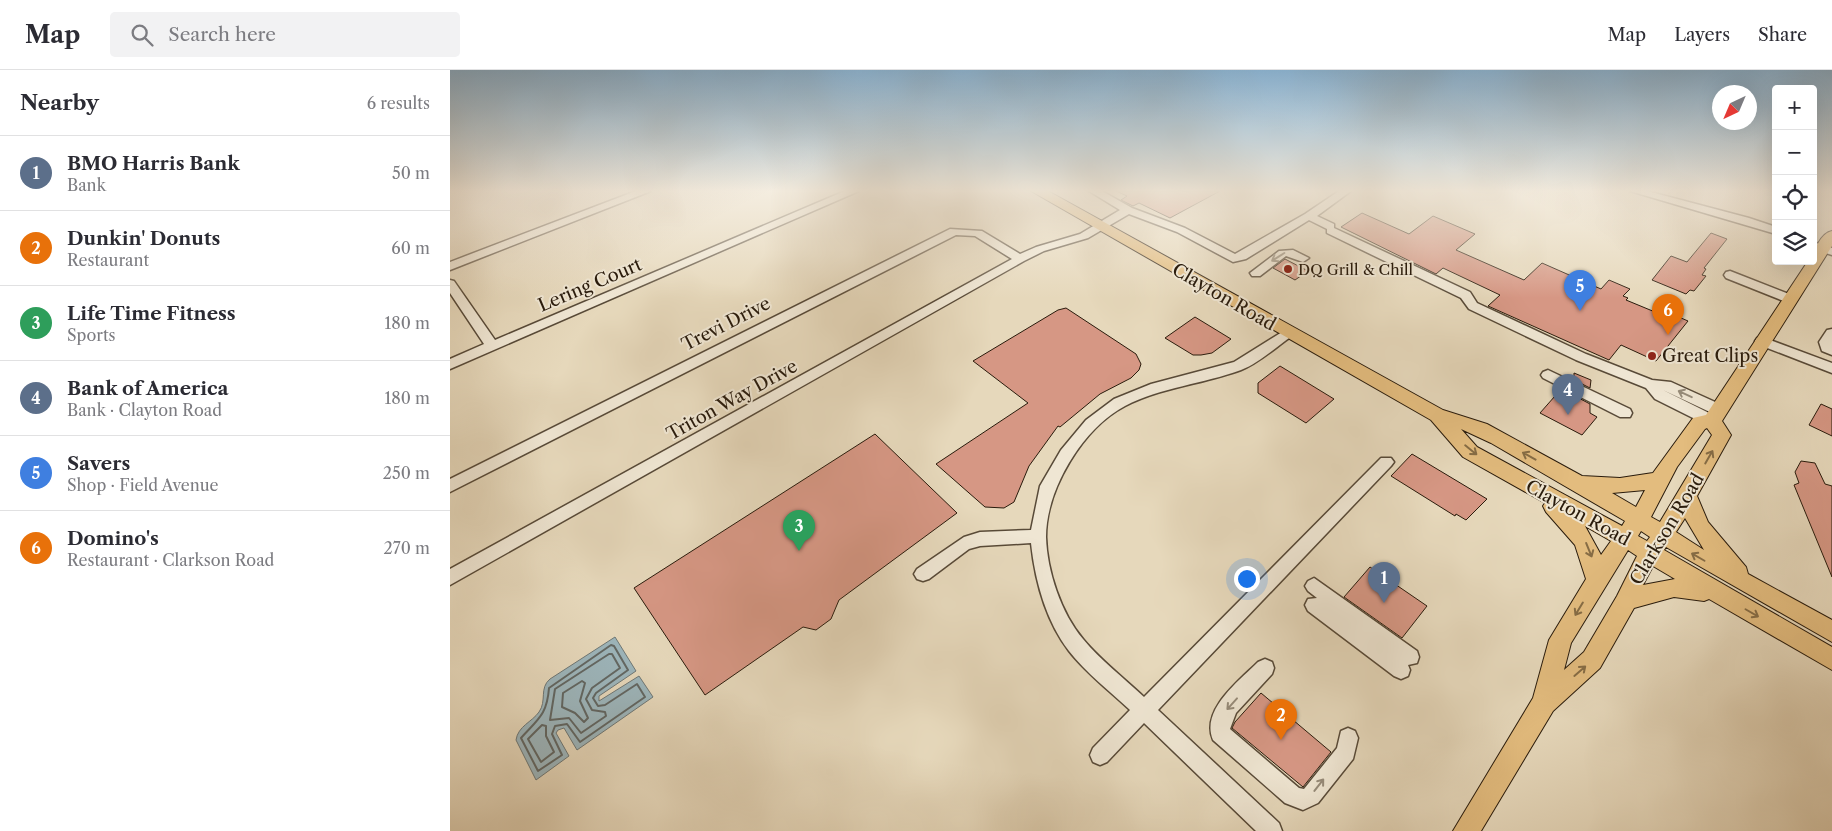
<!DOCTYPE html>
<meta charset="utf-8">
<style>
body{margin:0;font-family:"Libre Caslon Text",serif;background:#f2f2f3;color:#2b2b33}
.controls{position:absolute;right:15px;top:15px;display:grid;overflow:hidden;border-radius:5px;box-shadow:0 5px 20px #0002}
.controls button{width:45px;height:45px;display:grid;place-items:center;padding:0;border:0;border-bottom:1px solid #e1e1e2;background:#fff;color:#2b2b33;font:25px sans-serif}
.compass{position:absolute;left:1262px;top:15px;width:45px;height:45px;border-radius:50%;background:#fff;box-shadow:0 5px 20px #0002;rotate:224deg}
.you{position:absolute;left:796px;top:508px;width:18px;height:18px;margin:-12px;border:4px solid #fff;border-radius:50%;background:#1a73e8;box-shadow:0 0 0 8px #1a73e833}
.badge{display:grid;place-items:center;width:32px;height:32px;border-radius:50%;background:#1a73e8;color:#fff;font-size:16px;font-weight:700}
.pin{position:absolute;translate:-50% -41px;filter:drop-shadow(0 1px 2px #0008)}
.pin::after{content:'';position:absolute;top:26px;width:18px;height:15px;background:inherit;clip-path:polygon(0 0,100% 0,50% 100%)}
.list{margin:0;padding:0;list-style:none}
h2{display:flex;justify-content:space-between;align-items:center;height:65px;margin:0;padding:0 20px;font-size:21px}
h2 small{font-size:16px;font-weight:400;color:#7c7c81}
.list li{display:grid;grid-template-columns:32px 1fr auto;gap:15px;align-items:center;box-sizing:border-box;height:75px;padding:0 20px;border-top:1px solid #e1e1e2}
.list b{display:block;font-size:19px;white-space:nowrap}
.list p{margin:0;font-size:16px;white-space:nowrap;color:#7c7c81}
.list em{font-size:16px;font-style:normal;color:#7c7c81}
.icon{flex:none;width:28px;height:28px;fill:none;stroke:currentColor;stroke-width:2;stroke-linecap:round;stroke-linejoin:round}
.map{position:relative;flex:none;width:1382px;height:761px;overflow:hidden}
header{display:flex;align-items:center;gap:30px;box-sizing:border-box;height:70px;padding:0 25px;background:#fff;border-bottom:1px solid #e1e1e2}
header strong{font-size:24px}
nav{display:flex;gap:28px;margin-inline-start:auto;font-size:18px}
.search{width:350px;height:45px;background:#f2f2f3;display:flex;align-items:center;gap:12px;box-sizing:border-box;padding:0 18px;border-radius:5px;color:#7c7c81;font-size:19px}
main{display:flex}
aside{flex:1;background:#fff}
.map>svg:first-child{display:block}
</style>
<header>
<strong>Map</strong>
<div class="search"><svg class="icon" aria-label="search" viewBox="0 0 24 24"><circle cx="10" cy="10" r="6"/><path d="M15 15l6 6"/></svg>Search here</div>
<nav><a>Map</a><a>Layers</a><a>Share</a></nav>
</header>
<main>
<aside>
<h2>Nearby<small>6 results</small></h2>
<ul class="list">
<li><span class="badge" style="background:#5c6f8a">1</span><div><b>BMO Harris Bank</b><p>Bank</p></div><em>50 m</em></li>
<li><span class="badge" style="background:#e8710a">2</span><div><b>Dunkin' Donuts</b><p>Restaurant</p></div><em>60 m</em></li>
<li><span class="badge" style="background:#2e9e5b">3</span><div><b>Life Time Fitness</b><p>Sports</p></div><em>180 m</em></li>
<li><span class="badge" style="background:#5c6f8a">4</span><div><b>Bank of America</b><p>Bank · Clayton Road</p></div><em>180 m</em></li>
<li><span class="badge" style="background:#3f7fe0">5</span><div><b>Savers</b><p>Shop · Field Avenue</p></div><em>250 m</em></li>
<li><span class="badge" style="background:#e8710a">6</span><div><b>Domino's</b><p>Restaurant · Clarkson Road</p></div><em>270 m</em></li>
</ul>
</aside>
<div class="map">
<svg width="1382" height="761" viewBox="0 0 1382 761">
<rect width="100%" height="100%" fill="#e6d8bb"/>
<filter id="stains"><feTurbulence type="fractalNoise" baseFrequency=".004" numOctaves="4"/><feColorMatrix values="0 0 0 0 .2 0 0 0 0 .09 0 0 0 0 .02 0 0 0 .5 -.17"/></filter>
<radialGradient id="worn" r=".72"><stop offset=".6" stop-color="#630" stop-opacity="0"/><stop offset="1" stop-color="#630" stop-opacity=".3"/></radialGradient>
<!-- water -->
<path fill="#9db6bc" stroke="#6f7876" d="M165,567L186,601L149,626V631L189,606L203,627L127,680L114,658L108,660L106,663L119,686L86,710L66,670C68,656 82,652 89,642C97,631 89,618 100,609Z"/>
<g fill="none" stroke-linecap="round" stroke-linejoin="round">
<!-- shore -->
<g stroke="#636864" stroke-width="2">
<path d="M161,575L164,576L178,600L146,623L143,628L148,636L155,635L187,614L195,627L130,672L117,654L105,656L102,664L112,685L88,701L71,668C88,649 97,645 99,618Z"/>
<polygon points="159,584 162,584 170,598 142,618 136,629 142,640 155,642 156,646 131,663 119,648 100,650 105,619"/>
<polygon points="132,611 135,613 130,631 138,648 134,652 125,643 112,637 113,623"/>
<polygon points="92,655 96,656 96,666 104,682 91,692 78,669"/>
</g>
</g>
<!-- building -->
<g fill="#d69784" stroke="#291b0c">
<polygon points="666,121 770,121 720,148 689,133 683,136 671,130 677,126"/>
<polygon points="912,143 959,164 983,146 1025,164 1006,180 1074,210 1092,193 1151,219 1159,210 1180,219 1173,226 1178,228 1176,230 1205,242 1208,238 1238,251 1206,291 1171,275 1159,290 1038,236 1050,225 993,198 986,204 891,157"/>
<polygon points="1261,163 1277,169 1254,198 1256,199 1252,205 1256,206 1244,221 1240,220 1236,224 1202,210 1221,186 1237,192"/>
<polygon points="835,189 858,201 845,210 823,198"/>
<polygon points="616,238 686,284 691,294 689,300 681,308 650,324 610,357 608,356 579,396 564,432 554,438 535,437 486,394 578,333 523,291 608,240"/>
<polygon points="745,247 781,269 762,283 751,285 743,285 715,268"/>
<polygon points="830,296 884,329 856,353 808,323 808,313"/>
<polygon points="1124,303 1141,310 1140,318 1124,310"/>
<polygon points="1123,325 1140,334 1140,343 1147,347 1132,365 1090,343 1105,326 1122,334"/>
<polygon points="1371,334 1382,339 1382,366 1359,355"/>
<polygon points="425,364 507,443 389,530 381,549 366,560 353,557 255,625 184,518"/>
<polygon points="962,384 1037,429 1016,450 1006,444 1005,446 941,406"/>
<polygon points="1351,391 1365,393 1375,414 1382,416 1382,507 1344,415 1349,413 1345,402"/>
<polygon points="920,497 977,536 952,568 894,527"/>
<polygon points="811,623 881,682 853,717 782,658 785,652"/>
</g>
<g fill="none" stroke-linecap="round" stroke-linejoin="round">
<defs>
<g id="minor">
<polygon points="186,121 201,121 0,200 0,192"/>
<polygon points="395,121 409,121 0,299 0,289 34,274 0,223 0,210 4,211 45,270"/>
<polygon points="639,121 652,121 682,138 735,158 785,184 855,144 889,121 901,121 867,146 884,154 884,158 1020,222 1027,233 1136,284 1202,310 1221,312 1274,336 1276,340 1274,344 1264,344 1213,320 1267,347 1269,351 1267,355 1257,355 1205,329 1196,318 1126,290 1019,239 1011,228 877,163 877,159 859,150 796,189 783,192 727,162 679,144 638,168 594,181 574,191 0,515 0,499 562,189 525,166 506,165 0,422 0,409 500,159 532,161 570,184 586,177 630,164 670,140"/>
<polygon points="1180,121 1197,121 1299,148 1326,157 1326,164"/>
<polygon points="1363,172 1382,178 1382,185 1363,179"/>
<polygon points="843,180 859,188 853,192 836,186 810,206 802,206 800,203 829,181"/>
<polygon points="1280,201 1344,226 1346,229 1340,233 1336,232 1276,208 1274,205 1276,202"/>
<path d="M837,259L844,263L842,266C826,277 809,293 791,300C753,314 712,317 675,336C633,358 596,419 596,467C597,501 611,543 633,569C650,590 674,608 694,627L931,388H941L944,392L941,396L708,640L829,753L832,761H806L694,653L657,692L650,695L643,692L640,685L643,678L680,640C661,622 635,602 619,581C596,551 585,510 581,473L530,476L519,479L479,509L473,511L467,509L464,504L467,499L514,467L530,462L581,460L590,416L611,380L636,350L664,329L701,314L784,292Z"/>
<polygon points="1382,259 1382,285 1372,281 1369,272 1377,260"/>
<polygon points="1312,267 1382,293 1382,303 1307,274 1305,271 1307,268"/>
<polygon points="1098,300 1180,339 1182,343 1180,347 1170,347 1093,308 1091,305 1093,302"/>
<polygon points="864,508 967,581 969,587 967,593 958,595 960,600 958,606 951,609 944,606 858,541 855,535 858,529 867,528 858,521 855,516 858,511"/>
<path d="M815,589L822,592L824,598L822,604L786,643L780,659L849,718L854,719L887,678L891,661L898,658L905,661L908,668L903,689L868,733L853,740L835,733L763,670C750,640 790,610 808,592Z"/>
</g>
<path id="major" d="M581,121H598L993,340L1037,354L1132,406L1170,408L1203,403L1243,348L1256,345L1358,191H1363C1363,181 1371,163 1382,161V176L1272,351L1281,365L1247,426L1258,452L1296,497L1298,504L1382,550V572L1216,477L1214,480L1382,577V600L1259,529L1254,531L1224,527L1184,538L1150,598L1103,641L1031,761H1003L1083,628L1099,570L1136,509L1125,475L1096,442L1093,436L1095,433L1013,387L981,350ZM1257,358L1262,365L1210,452L1201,447L1227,397L1255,359ZM1011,359L1041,373L1175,451L1172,456L1027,377ZM1195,420L1186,437L1162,423ZM1235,448L1254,480L1226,462ZM1135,456L1161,471L1151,485ZM1191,461L1200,467L1197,471L1188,466ZM1178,480L1187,486L1167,526L1134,582L1114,600L1121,573ZM1203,496L1225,509L1193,515Z"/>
</defs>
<!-- minor casing -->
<use href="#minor" stroke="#584a38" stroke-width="3"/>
<!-- major casing -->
<use href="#major" stroke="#291b0c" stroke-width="2"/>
<!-- minor -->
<use href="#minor" fill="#efe6d3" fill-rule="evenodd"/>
<!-- major -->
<use href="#major" fill="#e3bc7e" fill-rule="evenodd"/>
</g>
<!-- one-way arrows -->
<defs><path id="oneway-shaft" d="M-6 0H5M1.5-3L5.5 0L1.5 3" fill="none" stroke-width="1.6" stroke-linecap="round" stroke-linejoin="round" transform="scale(1.25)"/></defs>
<g stroke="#968b79">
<use href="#oneway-shaft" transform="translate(828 187) rotate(148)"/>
<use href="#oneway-shaft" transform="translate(1235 324) rotate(-155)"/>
<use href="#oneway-shaft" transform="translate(782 634) rotate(132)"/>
<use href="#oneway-shaft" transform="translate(869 715) rotate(-52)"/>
</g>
<g stroke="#866c45">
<use href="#oneway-shaft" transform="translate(1021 380) rotate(39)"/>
<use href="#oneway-shaft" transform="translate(1079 386) rotate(-151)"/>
<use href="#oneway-shaft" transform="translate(1259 387) rotate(-60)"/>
<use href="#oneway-shaft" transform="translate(1139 480) rotate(68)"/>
<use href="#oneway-shaft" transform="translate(1248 487) rotate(-150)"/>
<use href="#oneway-shaft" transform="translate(1129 539) rotate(121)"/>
<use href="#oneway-shaft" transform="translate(1302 543) rotate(30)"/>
<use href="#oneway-shaft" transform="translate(1130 601) rotate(-41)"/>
</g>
<!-- sky -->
<linearGradient id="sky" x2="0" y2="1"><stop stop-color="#8ab5d6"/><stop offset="0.53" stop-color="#f4ede0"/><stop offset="1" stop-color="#f4ede0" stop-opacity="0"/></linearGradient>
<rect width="1382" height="228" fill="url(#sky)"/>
<!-- markers -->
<g fill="#8f2418" stroke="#efe6d3" stroke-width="2">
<circle cx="838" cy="199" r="5"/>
<circle cx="1202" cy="286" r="5"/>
</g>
<g text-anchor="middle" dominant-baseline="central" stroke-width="4" stroke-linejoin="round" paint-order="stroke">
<!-- far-poi labels -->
<g font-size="15" fill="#291b0c" stroke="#efe6d3" text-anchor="start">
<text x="848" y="199">DQ Grill &amp; Chill</text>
</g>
<!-- street labels -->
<g font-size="18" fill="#291b0c" stroke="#efe6d3">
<text transform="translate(140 215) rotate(-23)">Lering Court</text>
<text transform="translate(774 227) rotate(30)">Clayton Road</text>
<text transform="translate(276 254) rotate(-27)">Trevi Drive</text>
<text transform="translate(282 330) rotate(-29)">Triton Way Drive</text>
<text transform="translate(1128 443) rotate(29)">Clayton Road</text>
<text transform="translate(1217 459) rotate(-59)">Clarkson Road</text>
</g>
<!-- poi labels -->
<g font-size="18" fill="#291b0c" stroke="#efe6d3" text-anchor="start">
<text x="1212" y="286">Great Clips</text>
</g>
</g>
<rect width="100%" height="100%" filter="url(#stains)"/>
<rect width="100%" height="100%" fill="url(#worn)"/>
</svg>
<div class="controls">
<button>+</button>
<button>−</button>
<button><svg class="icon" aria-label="locate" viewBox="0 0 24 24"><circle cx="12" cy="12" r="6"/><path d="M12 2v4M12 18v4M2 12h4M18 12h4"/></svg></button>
<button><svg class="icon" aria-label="layers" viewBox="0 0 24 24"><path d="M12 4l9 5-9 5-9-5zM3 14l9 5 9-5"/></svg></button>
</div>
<svg class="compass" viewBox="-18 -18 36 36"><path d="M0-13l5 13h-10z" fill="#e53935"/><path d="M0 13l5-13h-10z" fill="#7c7c81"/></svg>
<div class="you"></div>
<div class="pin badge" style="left:934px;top:533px;background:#5c6f8a">1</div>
<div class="pin badge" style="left:831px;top:670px;background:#e8710a">2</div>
<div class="pin badge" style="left:349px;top:481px;background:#2e9e5b">3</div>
<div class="pin badge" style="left:1118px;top:345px;background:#5c6f8a">4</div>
<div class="pin badge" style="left:1130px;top:241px;background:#3f7fe0">5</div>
<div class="pin badge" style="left:1218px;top:265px;background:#e8710a">6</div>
</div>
</main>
